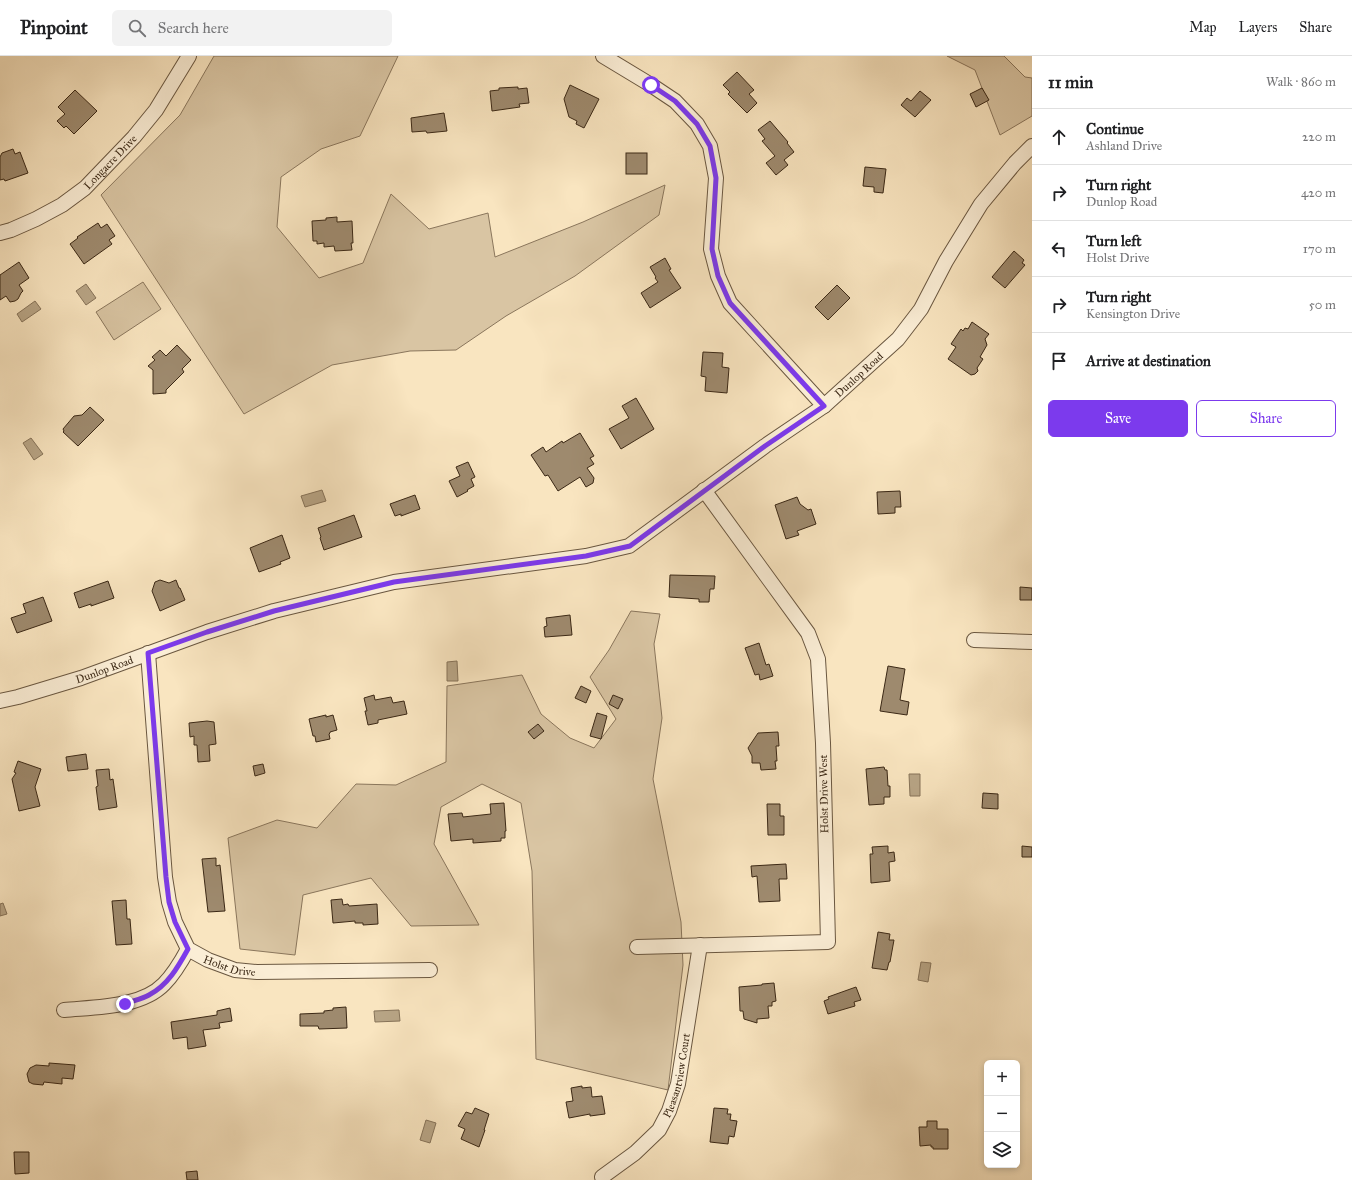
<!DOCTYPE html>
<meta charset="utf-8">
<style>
body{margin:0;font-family:"IM FELL Great Primer",serif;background:#f2f2f2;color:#202124}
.controls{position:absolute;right:12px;bottom:12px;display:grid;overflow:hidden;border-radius:6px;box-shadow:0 2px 6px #0003}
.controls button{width:36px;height:36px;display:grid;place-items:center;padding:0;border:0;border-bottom:1px solid #e0e0e0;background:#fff;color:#202124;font:20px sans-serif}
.stop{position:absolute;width:12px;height:12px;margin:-9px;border:3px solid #7c3aed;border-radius:50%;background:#fff}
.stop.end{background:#7c3aed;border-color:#fff;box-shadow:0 1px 4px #0008}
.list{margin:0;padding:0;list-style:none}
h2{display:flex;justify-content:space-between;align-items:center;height:52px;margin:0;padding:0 16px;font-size:17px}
h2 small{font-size:13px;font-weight:400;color:#757577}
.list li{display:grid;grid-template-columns:26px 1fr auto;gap:12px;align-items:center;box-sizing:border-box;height:56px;padding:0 16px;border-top:1px solid #e0e0e0}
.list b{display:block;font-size:15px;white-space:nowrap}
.list p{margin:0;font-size:13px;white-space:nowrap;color:#757577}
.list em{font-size:13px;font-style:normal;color:#757577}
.actions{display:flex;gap:8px;padding:12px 16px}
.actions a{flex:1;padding:9px 0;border:1px solid #7c3aed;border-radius:6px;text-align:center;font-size:14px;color:#7c3aed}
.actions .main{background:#7c3aed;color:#fff}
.icon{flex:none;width:22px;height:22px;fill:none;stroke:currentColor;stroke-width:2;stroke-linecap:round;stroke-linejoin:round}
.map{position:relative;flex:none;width:1032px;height:1124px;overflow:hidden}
header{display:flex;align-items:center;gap:24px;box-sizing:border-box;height:56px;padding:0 20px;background:#fff;border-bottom:1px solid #e0e0e0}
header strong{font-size:19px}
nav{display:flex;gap:22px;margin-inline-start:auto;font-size:14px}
.search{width:280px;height:36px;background:#f2f2f2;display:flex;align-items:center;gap:10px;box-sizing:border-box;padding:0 14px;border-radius:6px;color:#757577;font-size:15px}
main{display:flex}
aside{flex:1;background:#fff}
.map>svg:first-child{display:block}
</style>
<header>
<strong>Pinpoint</strong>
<div class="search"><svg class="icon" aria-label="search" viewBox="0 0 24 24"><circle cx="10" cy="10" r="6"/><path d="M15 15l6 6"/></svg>Search here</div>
<nav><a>Map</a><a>Layers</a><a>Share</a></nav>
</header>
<main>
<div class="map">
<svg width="1032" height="1124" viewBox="0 0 1032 1124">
<rect width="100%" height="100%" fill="#f9e5c0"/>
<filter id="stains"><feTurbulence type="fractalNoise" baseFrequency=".005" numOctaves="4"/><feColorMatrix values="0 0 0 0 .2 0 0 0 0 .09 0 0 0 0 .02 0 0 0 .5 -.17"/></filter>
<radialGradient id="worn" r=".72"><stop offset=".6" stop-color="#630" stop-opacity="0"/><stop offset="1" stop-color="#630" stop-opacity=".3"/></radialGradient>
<!-- green -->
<g fill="#d9c5a3" stroke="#8a765c">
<polygon points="214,0 398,0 360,80 321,93 281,121 277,171 319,222 363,207 391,138 429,173 488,157 495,201 583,166 665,129 659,159 575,220 506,260 456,294 410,295 332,309 244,358 101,139 180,59"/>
<polygon points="947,0 1004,0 1025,21 1032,22 1032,60 1000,79 975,14"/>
<polygon points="143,226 161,253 114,284 96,256"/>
<polygon points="631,555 660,558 654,588 662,662 653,723 681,866 683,909 668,1034 536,1003 532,815 521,747 482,728 441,751 434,788 479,869 411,870 371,822 303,839 295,899 240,893 228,782 277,764 317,772 356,728 396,729 446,706 447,630 522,619 541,658 570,682 594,692 616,663 590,621 609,594"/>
</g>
<!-- water -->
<g fill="#b8a586" stroke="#867359">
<polygon points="86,228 96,242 86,249 76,235"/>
<polygon points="35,245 41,253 22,266 17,258"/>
<polygon points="31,382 43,398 34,404 23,387"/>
<polygon points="322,434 326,445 305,451 301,440"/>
<polygon points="457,605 458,625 447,625 447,606"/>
<polygon points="909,718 920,718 920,740 910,740"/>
<polygon points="3,847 7,858 0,860 0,848"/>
<polygon points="921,906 931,907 928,926 918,924"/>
<polygon points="399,954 400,965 375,966 374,955"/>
<polygon points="426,1064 436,1067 430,1087 420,1084"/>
</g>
<!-- building -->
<g fill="#9e8a6e" stroke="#3b2815">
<polygon points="737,16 754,34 749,38 757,47 747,57 728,38 730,36 723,29"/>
<polygon points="570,29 599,43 584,72 576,68 577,65 569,61 564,43"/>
<polygon points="518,31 518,33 527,32 529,47 519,48 520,51 492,55 490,35 499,34 499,32"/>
<polygon points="982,32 989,44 976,51 970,38"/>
<polygon points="75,34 97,55 74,78 66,70 64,72 57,65 65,58 58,51"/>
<polygon points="920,35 931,44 915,61 901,49 907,42 911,45"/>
<polygon points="444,57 447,75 427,77 426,75 412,76 411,62"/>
<polygon points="770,65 788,86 787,87 794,96 784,104 788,109 776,119 766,107 775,100 762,85 765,83 758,74"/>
<polygon points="13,93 15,98 20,96 28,117 5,125 4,123 0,124 0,101 2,97"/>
<rect x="626" y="97" width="21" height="21"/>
<polygon points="865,111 886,113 883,137 874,136 874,131 863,130"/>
<polygon points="337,161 337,166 352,165 353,187 351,187 352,194 335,195 334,190 324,191 324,187 317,188 317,185 313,185 312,165 326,164 326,162"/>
<polygon points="98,167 101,172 107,168 115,180 109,184 112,188 84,208 70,188 78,182 77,181"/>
<polygon points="1014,195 1024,204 1022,207 1025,209 1005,232 992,221"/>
<polygon points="665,202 671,213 669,214 681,232 650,252 641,237 658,226 655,222 656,221 650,211"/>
<polygon points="19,206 29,222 19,229 23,235 21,237 18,243 15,245 10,246 6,240 0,244 0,219"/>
<polygon points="837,229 850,242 828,264 815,251"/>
<polygon points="972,266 989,278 985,283 987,289 980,301 983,303 977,312 978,315 975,318 971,319 948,303 956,291 951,288 961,273 963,275 965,272 968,273"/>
<polygon points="177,289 191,304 182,313 184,316 166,334 166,337 153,338 153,314 148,310 155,304 152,301 160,294 166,300"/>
<polygon points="703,296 723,297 722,311 729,312 727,337 705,335 706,321 701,320"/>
<polygon points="636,342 654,373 621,393 609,373 629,362 622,350"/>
<polygon points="90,351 104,364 78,390 63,376 64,375 63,373 74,360 82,359"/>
<polygon points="580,377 594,400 590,402 594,408 587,412 594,422 593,427 586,431 580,421 558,435 548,419 545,420 531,399 543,391 546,396 562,385 563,387"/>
<polygon points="468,406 475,421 471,423 474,430 467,434 468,435 457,441 449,425 460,420 456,411"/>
<polygon points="900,435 901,451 895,451 895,457 878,458 877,436"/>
<polygon points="415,439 420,453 401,460 401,458 395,460 390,448"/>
<polygon points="797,441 800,448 808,454 811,453 816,468 797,475 799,479 786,483 775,449"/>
<polygon points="354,459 362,481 324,494 320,482 321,481 318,472"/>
<polygon points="282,479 290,502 280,506 281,508 259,516 250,492"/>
<polygon points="670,519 715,520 714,533 710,533 709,546 699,546 699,543 669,541"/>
<polygon points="160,524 169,527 176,524 179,532 180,532 185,544 160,555 152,535 155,526"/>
<polygon points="108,525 114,542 91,550 91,548 79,552 74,537"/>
<polygon points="1020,531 1032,532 1032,544 1020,544"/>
<polygon points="43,541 52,565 17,577 11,562 26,557 23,548"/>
<polygon points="570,559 572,579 545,581 544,571 547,570 546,562"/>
<polygon points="759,587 766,609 769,608 773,620 760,624 759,618 755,619 745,592"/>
<polygon points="888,610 905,613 900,644 909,646 907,659 880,655"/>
<polygon points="581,630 591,635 586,647 575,642"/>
<polygon points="374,639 375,644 391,641 393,647 404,645 407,658 378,664 378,667 368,669 365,655 367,655 364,642"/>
<polygon points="613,639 623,643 618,653 609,648"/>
<polygon points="597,657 607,660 601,683 590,680"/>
<polygon points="326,659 326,661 333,659 337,674 330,676 330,677 329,678 330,683 316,686 315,680 313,680 309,663"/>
<polygon points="207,665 214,666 216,688 209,689 210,705 198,706 197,689 194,689 194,680 190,681 189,667"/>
<polygon points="538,668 544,675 534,683 528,676"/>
<polygon points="778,676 779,690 776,690 777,705 775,705 776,713 761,714 760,707 752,707 752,700 748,692 758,677"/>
<polygon points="86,698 88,713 68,715 66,701"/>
<polygon points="18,705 41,713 35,731 40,750 19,755 12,723 16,717 14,716"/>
<polygon points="263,708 265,717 255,720 253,710"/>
<polygon points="884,711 885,714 887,714 888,730 890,730 890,741 884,741 884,748 869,749 866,713"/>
<polygon points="109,713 110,724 113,723 117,751 99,754 96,731 98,730 96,714"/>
<polygon points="983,737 998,738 998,753 982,752"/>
<polygon points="504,747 506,775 505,775 505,782 501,782 501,785 473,787 473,783 451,785 448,758 462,757 463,761 491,758 490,748"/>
<polygon points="767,748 780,748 780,760 784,760 784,779 768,779"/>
<polygon points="888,790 888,797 894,796 895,805 889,806 890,825 871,827 870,798 873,798 872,791"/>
<polygon points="1022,790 1032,791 1032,801 1022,801"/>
<polygon points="216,802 216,810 220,809 225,855 208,856 202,803"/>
<polygon points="786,808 787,823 779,823 780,845 759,846 757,820 752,821 751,810"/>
<polygon points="342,843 343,849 348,848 349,850 377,848 378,868 363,869 363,867 355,867 355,865 333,867 331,844"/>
<polygon points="126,844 127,863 130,863 132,888 116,889 112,845"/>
<polygon points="878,876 890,878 889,884 894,884 890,906 889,906 887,914 872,912"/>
<polygon points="774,927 776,945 772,946 772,950 768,950 769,962 757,963 757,967 744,963 743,955 740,955 739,931 762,929 762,928"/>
<polygon points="856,931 861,944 854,946 855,950 828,958 824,945 829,943 828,941"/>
<polygon points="346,951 347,972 319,973 318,970 300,970 300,958 324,957 324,955 333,954 333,952"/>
<polygon points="230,952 232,965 219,967 220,972 203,974 206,990 188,993 187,981 173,983 171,966 217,959 217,955"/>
<polygon points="49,1007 75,1009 73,1023 62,1022 62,1028 44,1026 43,1029 33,1028 29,1026 27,1018 30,1012 36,1009 49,1010"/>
<polygon points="582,1030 582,1032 591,1031 592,1041 602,1040 605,1058 590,1060 590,1058 569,1062 566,1046 573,1045 571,1032"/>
<polygon points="475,1052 489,1058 484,1074 485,1074 479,1091 461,1083 465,1073 458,1070 466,1056 472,1058"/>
<polygon points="714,1052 728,1053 727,1058 731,1058 730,1064 737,1065 734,1081 729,1080 728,1088 710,1086"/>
<polygon points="927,1065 937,1065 937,1073 948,1073 948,1093 933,1093 933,1091 931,1091 931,1089 920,1090 919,1071 927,1071"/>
<polygon points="14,1096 29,1096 29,1117 15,1118"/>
<polygon points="197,1115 198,1124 187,1124 186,1116"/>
</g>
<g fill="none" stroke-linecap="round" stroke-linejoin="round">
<defs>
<g id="minor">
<polyline points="603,0 651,29 675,45 697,68 710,90 716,122 711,193 718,220 730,247 824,350"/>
<path id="s1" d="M0,177L11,174L36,163L62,149L85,132L134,81L156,54L189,0"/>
<polyline points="974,584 1032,586"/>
<path id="s2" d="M148,597L165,821L169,846L175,866L188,893L208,904L235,914L257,916L430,914"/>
<path id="s3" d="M0,645L18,641L81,622L207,576L274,555L394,526L586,500L629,490L765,390L824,350L898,283L921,253L946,205L981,148L1015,107L1032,90"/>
<polyline points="637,891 828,886 823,687 818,603 808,577 704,434"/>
<path d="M64,954C94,951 141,952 164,928C174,918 181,906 188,893"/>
<path id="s4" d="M602,1121L635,1097L659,1074L669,1055L678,1028L700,889"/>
</g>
</defs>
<!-- minor casing -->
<use href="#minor" stroke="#6a5740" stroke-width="16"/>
<!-- minor -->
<use href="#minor" stroke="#fbeed6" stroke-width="14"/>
</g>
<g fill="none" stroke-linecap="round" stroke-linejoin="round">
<!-- route -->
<path stroke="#7c3aed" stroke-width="5" d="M125,948C132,945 142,943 149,939C168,929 178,911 188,893L175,866L169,846L166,821L148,597L207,576L274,555L394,526L586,500L630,490L765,390L824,350L730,247L718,220L712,193L716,122L710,90L697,68L675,45L651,29"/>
</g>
<g text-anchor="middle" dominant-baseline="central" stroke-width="3" stroke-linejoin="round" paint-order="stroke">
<!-- street labels -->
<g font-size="11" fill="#3b2815" stroke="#fbeed6">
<text stroke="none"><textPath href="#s1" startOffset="133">Longacre Drive</textPath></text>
<text stroke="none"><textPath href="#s3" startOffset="937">Dunlop Road</textPath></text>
<text stroke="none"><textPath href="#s3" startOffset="109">Dunlop Road</textPath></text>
<text transform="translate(824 738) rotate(-91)">Holst Drive West</text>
<text stroke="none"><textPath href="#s2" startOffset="346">Holst Drive</textPath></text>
<text stroke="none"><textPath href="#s4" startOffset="132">Pleasantview Court</textPath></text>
</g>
</g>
<rect width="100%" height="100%" filter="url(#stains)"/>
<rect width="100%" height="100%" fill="url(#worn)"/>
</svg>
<div class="controls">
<button>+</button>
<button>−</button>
<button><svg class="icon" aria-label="layers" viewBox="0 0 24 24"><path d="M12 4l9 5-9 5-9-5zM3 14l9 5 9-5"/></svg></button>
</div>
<div class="stop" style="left:651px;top:29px"></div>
<div class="stop end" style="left:125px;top:948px"></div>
</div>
<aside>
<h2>11 min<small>Walk · 860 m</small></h2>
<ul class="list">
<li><svg class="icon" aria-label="ahead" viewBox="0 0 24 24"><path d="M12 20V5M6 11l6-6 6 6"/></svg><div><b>Continue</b><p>Ashland Drive</p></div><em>220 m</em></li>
<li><svg class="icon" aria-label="right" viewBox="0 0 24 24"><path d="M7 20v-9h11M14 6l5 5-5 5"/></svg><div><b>Turn right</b><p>Dunlop Road</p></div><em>420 m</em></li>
<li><svg class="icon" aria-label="left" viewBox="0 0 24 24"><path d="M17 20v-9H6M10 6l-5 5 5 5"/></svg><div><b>Turn left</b><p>Holst Drive</p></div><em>170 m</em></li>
<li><svg class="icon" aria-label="right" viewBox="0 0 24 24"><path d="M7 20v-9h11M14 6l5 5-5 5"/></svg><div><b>Turn right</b><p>Kensington Drive</p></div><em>50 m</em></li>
<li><svg class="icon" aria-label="arrive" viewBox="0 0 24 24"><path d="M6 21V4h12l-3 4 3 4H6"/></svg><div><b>Arrive at destination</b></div></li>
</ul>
<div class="actions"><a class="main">Save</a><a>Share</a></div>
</aside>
</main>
